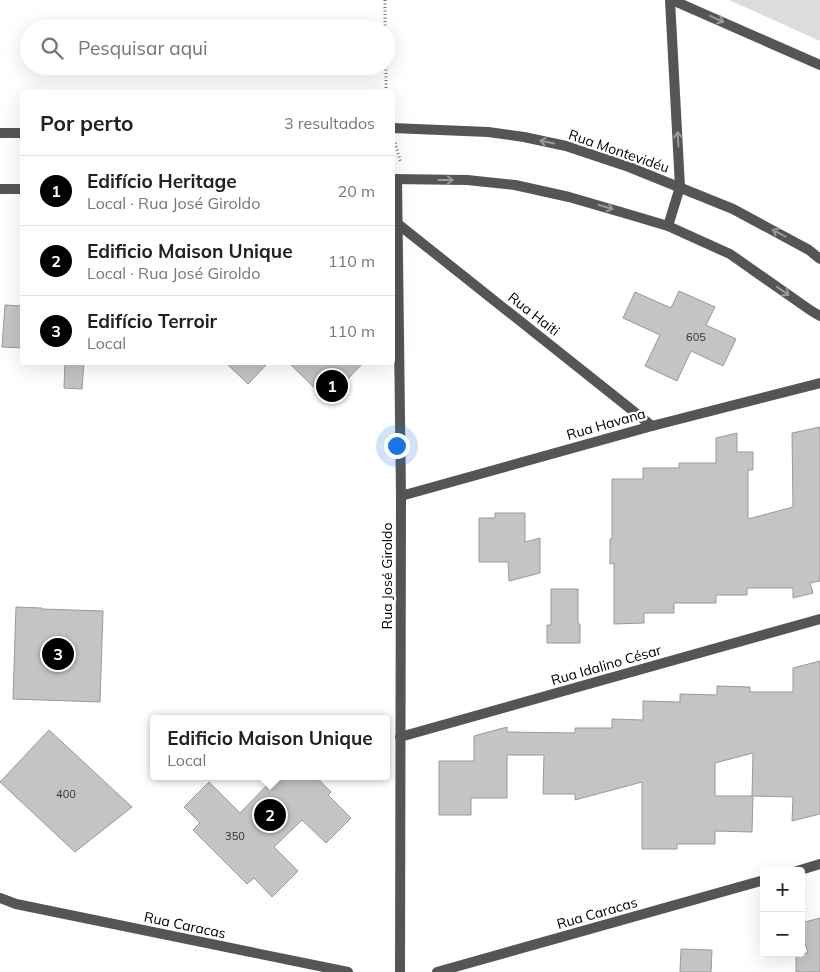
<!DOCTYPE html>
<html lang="pt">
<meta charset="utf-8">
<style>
body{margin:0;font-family:Mulish,sans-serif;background:#f6f6f6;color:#222}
.controls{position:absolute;right:15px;bottom:15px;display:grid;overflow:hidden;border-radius:5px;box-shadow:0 5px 20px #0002}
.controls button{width:45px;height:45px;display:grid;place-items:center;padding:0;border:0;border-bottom:1px solid #e0e0e0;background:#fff;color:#222;font:25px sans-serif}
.you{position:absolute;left:396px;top:445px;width:18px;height:18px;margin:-12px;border:4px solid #fff;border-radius:50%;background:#1a73e8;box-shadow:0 0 0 8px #1a73e833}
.badge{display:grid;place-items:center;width:32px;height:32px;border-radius:50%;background:#000;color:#fff;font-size:16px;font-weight:700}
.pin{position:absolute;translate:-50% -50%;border:2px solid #fff;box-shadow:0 1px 5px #0006}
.popup{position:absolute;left:150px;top:715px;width:240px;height:65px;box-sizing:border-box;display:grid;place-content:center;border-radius:5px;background:#fff;filter:drop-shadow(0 1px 4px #0005);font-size:16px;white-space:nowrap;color:#767676}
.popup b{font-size:19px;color:#222}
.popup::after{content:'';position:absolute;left:50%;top:100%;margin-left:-10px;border:10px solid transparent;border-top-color:#fff}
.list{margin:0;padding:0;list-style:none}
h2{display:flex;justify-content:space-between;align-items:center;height:65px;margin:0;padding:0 20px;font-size:21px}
h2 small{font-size:16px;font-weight:400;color:#767676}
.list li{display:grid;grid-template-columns:32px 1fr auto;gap:15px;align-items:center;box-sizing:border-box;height:70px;padding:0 20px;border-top:1px solid #e0e0e0}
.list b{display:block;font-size:19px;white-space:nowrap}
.list p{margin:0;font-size:16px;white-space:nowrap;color:#767676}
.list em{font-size:16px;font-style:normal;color:#767676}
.icon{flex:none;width:28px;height:28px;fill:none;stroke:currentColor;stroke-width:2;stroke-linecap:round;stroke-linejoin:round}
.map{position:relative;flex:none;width:820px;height:972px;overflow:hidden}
.search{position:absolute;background:#fff;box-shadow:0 5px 20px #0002;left:20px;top:20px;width:375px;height:55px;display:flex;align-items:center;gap:12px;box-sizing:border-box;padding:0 18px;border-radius:28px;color:#767676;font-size:19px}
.panel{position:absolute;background:#fff;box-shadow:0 5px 20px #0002;left:20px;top:90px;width:375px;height:275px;border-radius:5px}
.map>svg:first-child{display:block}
</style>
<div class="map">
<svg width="820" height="972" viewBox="0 0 820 972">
<rect width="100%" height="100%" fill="#fff"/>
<!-- green -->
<polygon fill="#dcdcdc" points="729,0 820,0 820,41"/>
<!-- building -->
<g fill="#c4c4c4" stroke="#999" fill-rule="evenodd">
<polygon points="679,291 715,307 706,325 736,339 723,366 691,351 677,381 645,366 660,335 623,318 635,292 671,308"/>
<polygon points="5,305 22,306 22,348 2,347"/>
<polygon points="65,362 84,362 82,389 64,388"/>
<polygon points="225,362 269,362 248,384"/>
<polygon points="288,362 364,362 346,381 349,384 331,404"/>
<polygon points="820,427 820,581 810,583 813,593 793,598 793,588 747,588 747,595 716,595 716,603 674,603 674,613 644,613 644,623 614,624 614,563 610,564 610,539 612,539 612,479 643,479 643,468 679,468 679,463 716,463 716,438 737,433 737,452 753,452 753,470 748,470 748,519 793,507 792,433"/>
<polygon points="495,513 525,513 525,542 540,538 540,573 509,581 508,562 479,562 479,518 495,518"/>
<polygon points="551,589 578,589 578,624 580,624 580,643 547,643 547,625 551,625"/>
<polygon points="16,607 42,608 42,609 103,611 100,702 13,699"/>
<path d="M820,661V814L792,821L793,797L753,796L752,832L715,831V844H677V849H642V782L575,800V794H543L544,755H507V798H471V815H439V761H474V736L507,727V732L575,733V728H612V719L643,720V701L680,702V694L717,695V686L750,687V692H793V668ZM753,753L752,796H715V763Z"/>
<polygon points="49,730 132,807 75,852 0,782"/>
<polygon points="276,776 315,776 331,792 328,795 351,818 326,843 302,820 274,847 298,871 272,897 254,878 247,884 193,830 200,823 184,807 209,782 240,813"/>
<polygon points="820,918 820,972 796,972 796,953 808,953 801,929 801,923"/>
<polygon points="681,949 712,950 711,972 680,972"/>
</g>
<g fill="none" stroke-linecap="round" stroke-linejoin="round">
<!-- path -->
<g stroke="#777" stroke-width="3" stroke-dasharray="1 2.5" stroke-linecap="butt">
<polyline points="385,0 385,29"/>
<polyline points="386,66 386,92"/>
<polyline points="395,143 401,163"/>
</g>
<!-- minor -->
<g stroke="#555" stroke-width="10">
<polyline points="672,0 820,65"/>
<polyline points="397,179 401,496 400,972"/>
<polyline points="398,224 652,426"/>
<polyline points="668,226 680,187 670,0"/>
<polyline points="401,496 652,426 820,383"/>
<polyline points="400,737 820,619"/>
<polyline points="797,871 820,864"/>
<polyline points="0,898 16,904 348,972"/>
<polyline points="437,972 764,880"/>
</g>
<!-- tertiary -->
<g stroke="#555" stroke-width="10">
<polyline points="392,128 488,132 524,137 566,146 629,167 733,209 809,250 820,259"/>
<polyline points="0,133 22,133"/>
<polyline points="392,179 467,180 515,185 569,197 631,215 668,226 730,254 810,310 820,316"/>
<polyline points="0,189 22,189"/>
</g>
</g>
<!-- one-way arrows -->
<defs><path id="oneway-shaft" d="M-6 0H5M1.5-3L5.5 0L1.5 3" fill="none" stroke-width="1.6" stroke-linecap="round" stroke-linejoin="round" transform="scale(1.25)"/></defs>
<g stroke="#999">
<use href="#oneway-shaft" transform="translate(717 19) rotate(24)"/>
<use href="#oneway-shaft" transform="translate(678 139) rotate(-93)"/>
<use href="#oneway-shaft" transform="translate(547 142) rotate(-168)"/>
<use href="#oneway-shaft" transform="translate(446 180)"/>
<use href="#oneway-shaft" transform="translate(606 207) rotate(16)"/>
<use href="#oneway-shaft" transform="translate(779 233) rotate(-152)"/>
<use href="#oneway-shaft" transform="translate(783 291) rotate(35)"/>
</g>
<g text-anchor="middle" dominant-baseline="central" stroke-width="4.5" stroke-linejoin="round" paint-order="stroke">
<!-- number labels -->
<g font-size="11" fill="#313131">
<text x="696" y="337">605</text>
<text x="66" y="794">400</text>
<text x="235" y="836">350</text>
</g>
<!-- street labels -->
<g font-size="14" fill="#000" stroke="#fff">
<text transform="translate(619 151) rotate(19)">Rua Montevidéu</text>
<text transform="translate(534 314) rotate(38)">Rua Haiti</text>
<text transform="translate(606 424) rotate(-16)">Rua Havana</text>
<text transform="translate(387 576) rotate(-90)">Rua José Giroldo</text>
<text transform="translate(606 665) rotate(-16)">Rua Idalino César</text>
<text transform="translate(597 913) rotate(-16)">Rua Caracas</text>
<text transform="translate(185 925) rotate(12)">Rua Caracas</text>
</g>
</g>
</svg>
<div class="controls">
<button>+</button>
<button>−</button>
</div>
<div class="you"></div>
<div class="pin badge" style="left:332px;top:386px">1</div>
<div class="pin badge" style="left:270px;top:815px">2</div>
<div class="popup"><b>Edificio Maison Unique</b>Local</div>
<div class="pin badge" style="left:58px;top:654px">3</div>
<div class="search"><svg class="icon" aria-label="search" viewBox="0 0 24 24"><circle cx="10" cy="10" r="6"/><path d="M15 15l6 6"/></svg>Pesquisar aqui</div>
<section class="panel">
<h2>Por perto<small>3 resultados</small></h2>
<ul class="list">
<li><span class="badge">1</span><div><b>Edifício Heritage</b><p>Local · Rua José Giroldo</p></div><em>20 m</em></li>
<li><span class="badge">2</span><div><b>Edificio Maison Unique</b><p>Local · Rua José Giroldo</p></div><em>110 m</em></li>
<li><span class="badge">3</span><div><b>Edifício Terroir</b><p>Local</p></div><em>110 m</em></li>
</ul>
</section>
</div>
